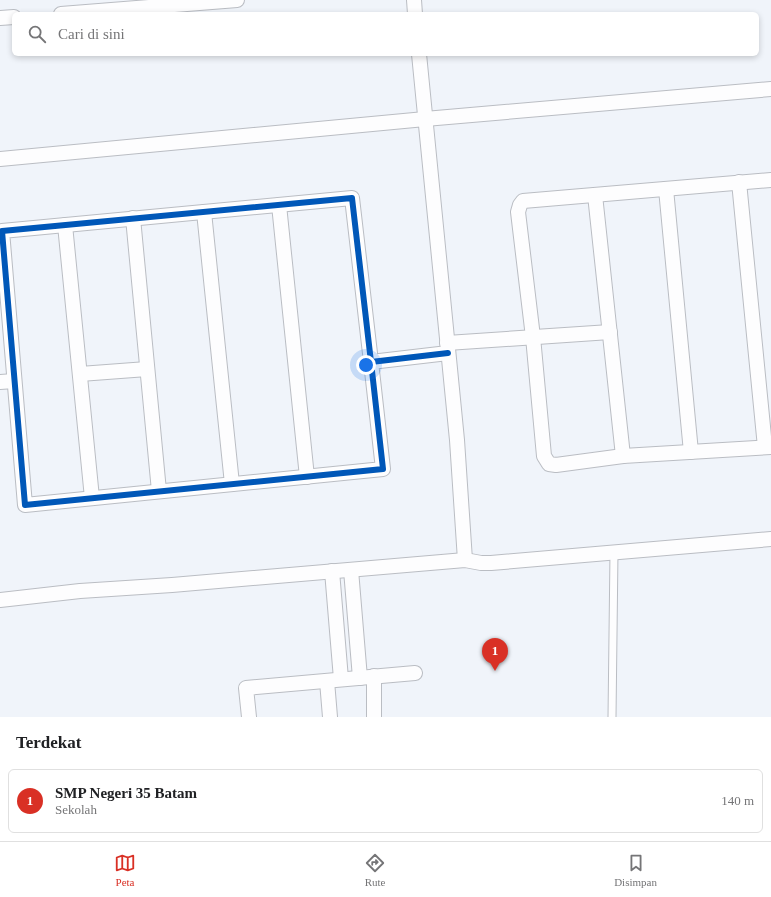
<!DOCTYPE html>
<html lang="id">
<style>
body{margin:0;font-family:"Times New Roman",serif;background:#f6f6f6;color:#202124}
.you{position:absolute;left:366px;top:365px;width:14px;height:14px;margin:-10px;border:3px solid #fff;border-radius:50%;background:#1a73e8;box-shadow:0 0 0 6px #1a73e833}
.badge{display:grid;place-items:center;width:26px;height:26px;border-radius:50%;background:#d93025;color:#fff;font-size:13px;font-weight:700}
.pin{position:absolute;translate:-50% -33px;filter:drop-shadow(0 1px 2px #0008)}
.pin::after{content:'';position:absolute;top:21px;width:14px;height:12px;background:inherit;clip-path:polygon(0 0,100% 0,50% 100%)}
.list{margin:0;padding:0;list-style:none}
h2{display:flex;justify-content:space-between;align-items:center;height:52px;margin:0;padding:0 16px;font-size:17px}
h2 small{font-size:13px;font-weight:400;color:#757577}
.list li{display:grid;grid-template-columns:26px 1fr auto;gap:12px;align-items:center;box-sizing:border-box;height:64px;margin:0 8px 8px;padding:0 8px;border:1px solid #e0e0e0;border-radius:6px}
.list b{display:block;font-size:15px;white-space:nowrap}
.list p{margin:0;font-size:13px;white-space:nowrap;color:#757577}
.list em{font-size:13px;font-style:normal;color:#757577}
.icon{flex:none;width:22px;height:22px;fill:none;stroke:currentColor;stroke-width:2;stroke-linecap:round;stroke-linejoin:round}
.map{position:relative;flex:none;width:771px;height:717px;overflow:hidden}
.search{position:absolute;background:#fff;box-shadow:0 2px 6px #0003;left:12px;right:12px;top:12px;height:44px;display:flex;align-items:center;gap:10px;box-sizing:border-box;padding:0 14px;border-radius:6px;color:#757577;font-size:15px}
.sheet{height:124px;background:#fff}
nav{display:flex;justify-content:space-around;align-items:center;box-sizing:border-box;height:56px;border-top:1px solid #e0e0e0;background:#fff;font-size:11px;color:#757577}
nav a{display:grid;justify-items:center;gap:2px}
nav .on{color:#d93025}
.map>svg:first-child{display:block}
</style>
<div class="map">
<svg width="771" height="717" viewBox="0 0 771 717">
<rect width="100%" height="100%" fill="#f0f4fa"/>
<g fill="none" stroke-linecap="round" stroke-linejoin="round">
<defs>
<polyline id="lane" points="612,717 614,552"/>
<g id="street">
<polyline points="414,0 415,14"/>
<polyline points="61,14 237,0"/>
<polyline points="0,18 14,17"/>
<polyline points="419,54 457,440 465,560"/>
<polyline points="0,159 425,119 771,89"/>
<polyline points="771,180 523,201 520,205 518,212 533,337 544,456 549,464 556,465 623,456 771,447"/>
<polyline points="739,182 765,447"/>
<polyline points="666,189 691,452"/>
<polyline points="595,195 623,456"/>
<polyline points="279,205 307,477"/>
<polyline points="204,212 232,484"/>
<polyline points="133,218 159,491"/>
<polyline points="65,225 92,498"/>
<polyline points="447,343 610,332"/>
<polyline points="371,362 352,198 2,231 25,505 383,469 371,362 448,353"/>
<polyline points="80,374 147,369"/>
<polyline points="0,382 14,381"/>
<polyline points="351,570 360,678"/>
<polyline points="332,571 341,679"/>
<polyline points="0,600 80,591 172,585 465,560 481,563 491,563 771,539"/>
<polyline points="327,681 330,717"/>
<polyline points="249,717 246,688 415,673"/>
<polyline points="374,717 374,676"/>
</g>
</defs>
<!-- lane casing -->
<use href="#lane" stroke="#babdc3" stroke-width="9"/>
<!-- street casing -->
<use href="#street" stroke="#babdc3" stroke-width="16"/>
<!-- lane -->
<use href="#lane" stroke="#fdfdfe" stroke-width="7"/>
<!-- street -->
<use href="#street" stroke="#fdfdfe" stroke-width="14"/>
<defs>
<polyline id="cycleway" points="371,362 352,198 2,231 25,505 383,469 371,362 448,353"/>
</defs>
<!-- cycleway casing -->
<use href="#cycleway" stroke="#fff" stroke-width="8"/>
<!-- cycleway -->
<use href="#cycleway" stroke="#0057b8" stroke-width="6"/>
</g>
</svg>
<div class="you"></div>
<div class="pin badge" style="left:495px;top:671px">1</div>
<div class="search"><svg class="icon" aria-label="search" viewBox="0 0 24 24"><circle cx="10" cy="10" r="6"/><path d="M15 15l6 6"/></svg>Cari di sini</div>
</div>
<section class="sheet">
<h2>Terdekat<small></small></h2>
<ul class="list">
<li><span class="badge">1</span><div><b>SMP Negeri 35 Batam</b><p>Sekolah</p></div><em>140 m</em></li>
</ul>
</section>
<nav>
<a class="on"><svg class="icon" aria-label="map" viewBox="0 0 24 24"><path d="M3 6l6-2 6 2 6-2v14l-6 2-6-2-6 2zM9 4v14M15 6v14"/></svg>Peta</a>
<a><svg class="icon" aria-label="directions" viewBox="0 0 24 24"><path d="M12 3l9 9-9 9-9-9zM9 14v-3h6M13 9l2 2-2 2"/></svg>Rute</a>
<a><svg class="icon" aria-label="saved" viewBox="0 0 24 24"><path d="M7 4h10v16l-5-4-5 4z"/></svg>Disimpan</a>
</nav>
